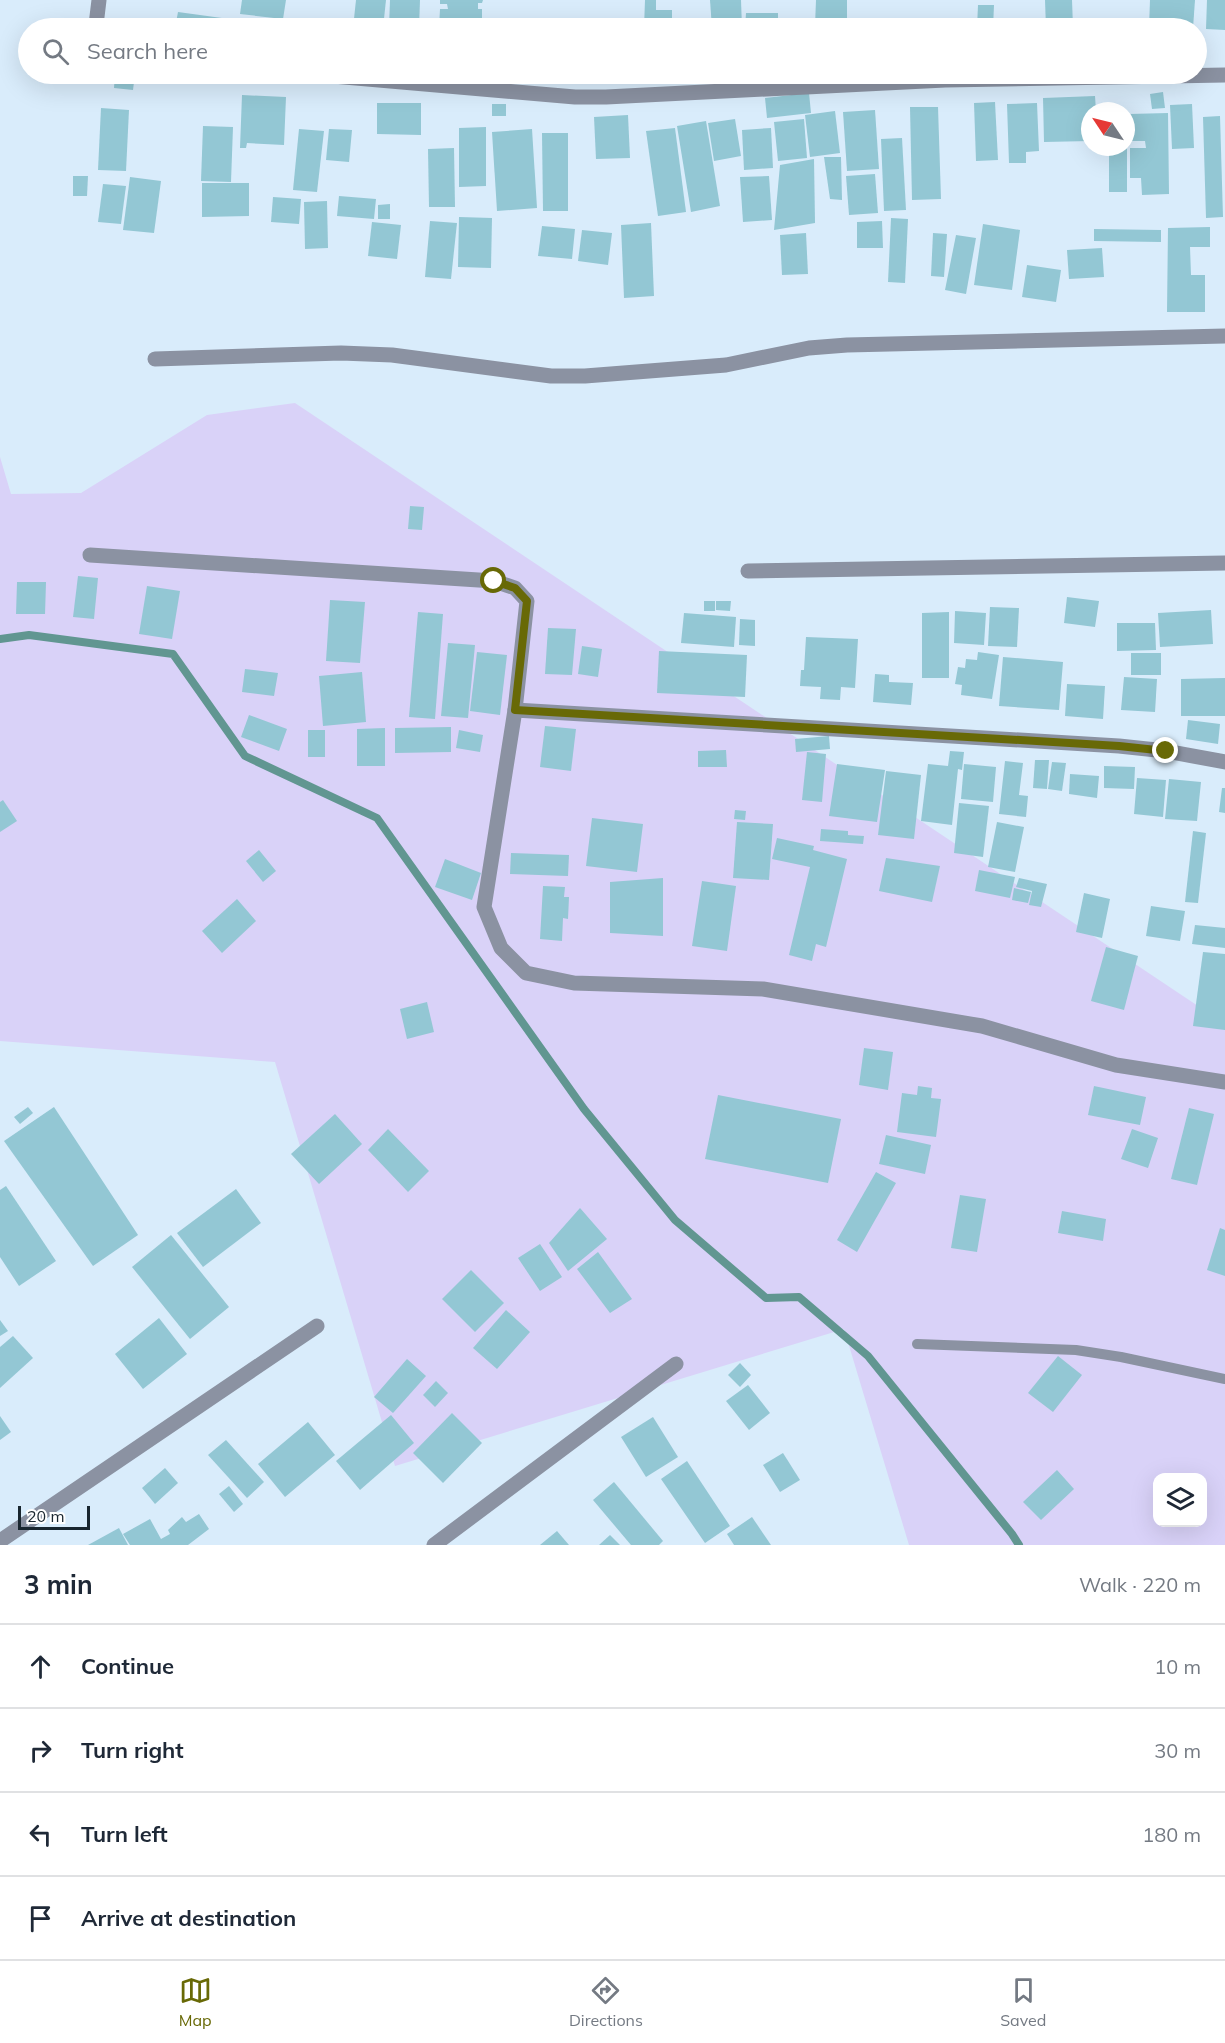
<!DOCTYPE html>
<meta charset="utf-8">
<style>
body{margin:0;font-family:Mulish,sans-serif;background:#f6f6f7;color:#1f2937}
.controls{position:absolute;right:18px;bottom:18px;display:grid;overflow:hidden;border-radius:12px;box-shadow:0 6px 24px #0002}
.controls button{width:54px;height:54px;display:grid;place-items:center;padding:0;border:0;border-bottom:2px solid #e0e1e3;background:#fff;color:#1f2937;font:30px sans-serif}
.compass{position:absolute;left:1081px;top:102px;width:54px;height:54px;border-radius:50%;background:#fff;box-shadow:0 6px 24px #0002;rotate:305deg}
.scale{position:absolute;left:18px;bottom:15px;width:72px;box-sizing:border-box;padding-left:6px;border:3px solid #19262f;border-top:0;font-size:16px;line-height:21px;white-space:nowrap;color:#19262f;-webkit-text-stroke:4px #fff;paint-order:stroke}
.stop{position:absolute;width:18px;height:18px;margin:-14px;border:4px solid #686906;border-radius:50%;background:#fff}
.stop.end{background:#686906;border-color:#fff;box-shadow:0 2px 6px #0008}
.list{margin:0;padding:0;list-style:none}
h2{display:flex;justify-content:space-between;align-items:center;height:78px;margin:0;padding:0 24px;font-size:26px}
h2 small{font-size:20px;font-weight:400;color:#747a83}
.list li{display:grid;grid-template-columns:39px 1fr auto;gap:18px;align-items:center;box-sizing:border-box;height:84px;padding:0 24px;border-top:2px solid #e0e1e3}
.list b{display:block;font-size:22px;white-space:nowrap}
.list em{font-size:20px;font-style:normal;color:#747a83}
.icon{flex:none;width:33px;height:33px;fill:none;stroke:currentColor;stroke-width:2;stroke-linecap:round;stroke-linejoin:round}
.map{position:relative;flex:none;width:1225px;height:1545px;overflow:hidden}
.search{position:absolute;background:#fff;box-shadow:0 6px 24px #0002;left:18px;right:18px;top:18px;height:66px;display:flex;align-items:center;gap:15px;box-sizing:border-box;padding:0 21px;border-radius:33px;color:#747a83;font-size:22px}
.sheet{height:414px;background:#fff}
nav{display:flex;justify-content:space-around;align-items:center;box-sizing:border-box;height:84px;border-top:2px solid #e0e1e3;background:#fff;font-size:16px;color:#747a83}
nav a{display:grid;justify-items:center;gap:3px}
nav .on{color:#686906}
.map>svg:first-child{display:block}
</style>
<div class="map">
<svg width="1225" height="1545" viewBox="0 0 1225 1545">
<rect width="100%" height="100%" fill="#d9ecfb"/>
<!-- green -->
<path fill="#d9d2f8" fill-rule="evenodd" d="M295,403L1225,1024V1545H909L844,1329L395,1466L275,1062L0,1041V457L11,494L81,493L207,415ZM1158,1478H1202V1522H1158Z"/>
<g fill="none" stroke-linecap="round" stroke-linejoin="round">
<!-- stream -->
<polyline stroke="#619691" stroke-width="8" points="0,639 29,635 173,654 245,756 377,818 584,1109 675,1220 766,1298 799,1297 868,1356 1012,1534 1019,1545"/>
</g>
<!-- building -->
<g fill="#93c7d4">
<polygon points="242,0 286,0 283,19 240,14"/>
<polygon points="356,0 386,0 383,28 353,28"/>
<polygon points="390,0 420,0 419,28 389,28"/>
<polygon points="440,0 483,0 482,3 478,3 478,9 482,9 482,28 439,28 440,9 448,9 447,4 440,4"/>
<polygon points="645,0 656,0 656,10 672,10 672,28 644,28"/>
<polygon points="710,0 741,0 742,28 712,28"/>
<polygon points="816,0 847,0 847,27 815,26"/>
<polygon points="1045,0 1072,0 1073,27 1046,28"/>
<polygon points="1150,0 1195,0 1193,28 1149,28"/>
<polygon points="1207,0 1225,0 1225,30 1206,29"/>
<polygon points="978,5 994,5 993,28 977,28"/>
<polygon points="178,12 251,22 250,28 175,28"/>
<polygon points="746,13 778,13 778,28 745,28"/>
<polygon points="129,20 145,22 144,28 127,28"/>
<polygon points="319,20 346,22 346,28 318,28"/>
<polygon points="259,24 279,27 279,28 258,28"/>
<polygon points="115,74 135,74 133,90 114,88"/>
<polygon points="1163,92 1165,108 1152,109 1150,94"/>
<polygon points="809,93 811,113 767,118 765,98"/>
<polygon points="242,95 286,97 284,145 247,143 246,148 240,148"/>
<polygon points="1095,96 1096,111 1090,111 1090,141 1044,142 1043,98"/>
<polygon points="995,102 998,160 976,161 974,103"/>
<polygon points="377,103 421,103 421,135 377,134"/>
<polygon points="1037,103 1039,151 1026,152 1026,163 1009,163 1007,104"/>
<rect x="492" y="104" width="14" height="12"/>
<polygon points="1192,104 1194,148 1172,149 1170,105"/>
<polygon points="910,107 938,107 941,199 912,200"/>
<polygon points="101,108 129,110 126,171 98,170"/>
<polygon points="875,110 879,169 847,171 843,112"/>
<polygon points="835,111 840,153 810,157 805,115"/>
<polygon points="1168,113 1169,194 1142,195 1141,178 1130,178 1130,148 1146,148 1145,141 1130,141 1129,114"/>
<polygon points="628,115 630,158 596,159 594,117"/>
<polygon points="1220,116 1223,217 1206,218 1203,117"/>
<polygon points="735,119 741,156 714,161 708,123"/>
<polygon points="804,119 807,158 778,161 774,122"/>
<polygon points="706,121 720,206 691,212 677,126"/>
<polygon points="203,126 233,127 231,182 201,181"/>
<polygon points="486,127 486,186 459,187 459,128"/>
<polygon points="675,128 686,212 658,216 646,131"/>
<polygon points="771,128 773,168 744,170 742,130"/>
<polygon points="299,129 324,131 317,192 293,190"/>
<polygon points="329,129 352,130 349,162 326,160"/>
<polygon points="532,129 537,208 497,211 492,132"/>
<polygon points="542,133 568,133 568,211 543,211"/>
<polygon points="902,138 906,210 884,211 881,139"/>
<polygon points="1117,147 1127,147 1127,192 1109,192 1109,149 1117,149"/>
<polygon points="454,148 455,207 429,207 428,149"/>
<polygon points="824,157 841,157 842,200 830,199"/>
<polygon points="814,159 815,223 774,230 780,165"/>
<polygon points="875,174 878,213 849,215 846,176"/>
<polygon points="73,176 88,176 87,196 73,196"/>
<polygon points="769,176 772,220 743,222 740,177"/>
<polygon points="130,177 161,181 154,233 123,230"/>
<polygon points="202,183 249,183 249,216 202,217"/>
<polygon points="103,184 126,186 121,224 98,222"/>
<polygon points="339,196 376,199 374,219 337,216"/>
<polygon points="273,197 301,199 299,224 271,222"/>
<polygon points="327,201 328,248 305,249 304,202"/>
<polygon points="390,204 390,219 378,219 378,205"/>
<polygon points="459,217 492,218 491,268 458,267"/>
<polygon points="891,218 908,219 905,283 888,282"/>
<polygon points="430,221 457,223 451,279 425,277"/>
<polygon points="882,221 883,248 857,248 857,222"/>
<polygon points="372,222 401,225 397,259 368,256"/>
<polygon points="651,223 654,296 624,298 621,225"/>
<polygon points="983,224 1020,230 1012,290 974,285"/>
<polygon points="542,226 575,229 572,259 538,256"/>
<polygon points="1210,227 1210,247 1190,247 1191,275 1205,275 1205,312 1167,312 1168,228"/>
<polygon points="1094,229 1161,230 1161,242 1094,241"/>
<polygon points="582,230 612,233 608,265 578,261"/>
<polygon points="806,233 808,274 782,275 780,235"/>
<polygon points="933,233 947,234 944,277 931,276"/>
<polygon points="956,235 976,238 966,294 945,290"/>
<polygon points="1102,248 1104,277 1069,279 1067,250"/>
<polygon points="1027,265 1061,270 1056,302 1022,297"/>
<polygon points="410,506 424,507 422,530 408,529"/>
<polygon points="78,576 98,578 94,619 73,617"/>
<polygon points="17,582 46,582 45,614 16,614"/>
<polygon points="147,586 180,591 172,639 139,634"/>
<polygon points="1067,597 1099,601 1095,627 1064,623"/>
<polygon points="330,600 365,602 360,663 326,661"/>
<rect x="704" y="601" width="11" height="10"/>
<polygon points="716,601 731,601 730,611 716,610"/>
<polygon points="990,607 1019,608 1017,647 988,646"/>
<polygon points="1211,610 1213,644 1160,647 1158,613"/>
<polygon points="955,611 986,613 984,645 954,643"/>
<polygon points="418,612 443,614 435,719 409,717"/>
<polygon points="949,612 949,678 922,678 922,613"/>
<polygon points="684,613 736,617 734,647 681,643"/>
<polygon points="740,619 755,620 755,646 739,645"/>
<polygon points="1117,623 1155,623 1156,650 1117,651"/>
<polygon points="548,628 576,629 572,675 545,674"/>
<polygon points="806,637 858,639 855,688 841,687 840,700 820,699 821,687 800,686 801,670 804,670"/>
<polygon points="448,643 475,645 468,718 441,716"/>
<polygon points="582,646 602,649 598,677 578,674"/>
<polygon points="659,651 747,655 745,697 657,693"/>
<polygon points="477,652 507,655 500,715 470,711"/>
<polygon points="978,652 999,655 992,699 961,695 962,685 955,684 958,667 965,668 966,659 977,660"/>
<rect x="1131" y="653" width="30" height="22"/>
<polygon points="1003,657 1063,662 1059,710 999,706"/>
<polygon points="245,669 278,673 274,696 242,692"/>
<polygon points="362,672 366,722 323,726 319,676"/>
<polygon points="875,674 889,675 889,682 913,683 911,705 873,702"/>
<polygon points="1124,677 1157,679 1155,712 1121,710"/>
<polygon points="1225,678 1225,716 1181,716 1181,679"/>
<polygon points="1067,684 1105,686 1103,719 1065,716"/>
<polygon points="249,715 287,729 279,751 241,737"/>
<polygon points="1188,720 1220,724 1218,744 1186,739"/>
<polygon points="545,726 576,729 571,771 540,767"/>
<polygon points="451,727 451,752 395,753 395,728"/>
<polygon points="385,728 385,766 357,766 357,729"/>
<rect x="308" y="730" width="17" height="27"/>
<polygon points="459,730 483,735 480,752 456,748"/>
<polygon points="829,736 830,749 796,752 795,739"/>
<polygon points="726,750 727,767 698,767 698,751"/>
<polygon points="950,751 964,752 962,770 958,769 952,825 921,821 928,764 948,766"/>
<polygon points="807,752 826,754 822,802 802,800"/>
<polygon points="1035,760 1049,760 1047,789 1033,788"/>
<polygon points="1005,761 1023,763 1019,795 1028,796 1026,817 999,814"/>
<polygon points="1052,762 1066,763 1062,791 1048,789"/>
<polygon points="837,764 885,770 877,822 829,816"/>
<polygon points="964,764 996,767 993,802 961,799"/>
<polygon points="1104,766 1135,767 1134,789 1104,788"/>
<polygon points="886,771 921,775 914,839 878,835"/>
<polygon points="1070,774 1099,776 1097,798 1069,794"/>
<polygon points="1137,778 1166,780 1163,817 1134,814"/>
<polygon points="1169,779 1201,782 1197,821 1165,819"/>
<polygon points="1222,788 1225,788 1225,813 1219,812"/>
<polygon points="3,800 17,821 0,832 0,802"/>
<polygon points="959,803 989,806 983,857 954,853"/>
<polygon points="735,810 746,811 745,820 734,819"/>
<polygon points="592,818 643,824 637,872 586,866"/>
<polygon points="737,822 773,824 769,880 733,878"/>
<polygon points="997,822 1024,827 1015,872 988,867"/>
<polygon points="821,829 848,831 848,835 864,836 863,844 820,841"/>
<polygon points="1193,831 1206,833 1198,903 1185,902"/>
<polygon points="777,838 814,846 813,850 847,859 826,947 816,944 812,961 789,955 810,867 772,859"/>
<polygon points="259,850 276,871 263,882 246,861"/>
<polygon points="511,853 569,855 568,876 510,874"/>
<polygon points="886,858 940,866 932,902 879,891"/>
<polygon points="445,859 481,873 472,900 435,887"/>
<polygon points="979,870 1015,877 1010,898 975,891"/>
<polygon points="663,878 663,936 610,933 610,882"/>
<polygon points="1019,878 1047,884 1041,907 1029,905 1032,891 1016,887"/>
<polygon points="702,881 736,886 727,951 692,946"/>
<polygon points="543,886 565,887 564,897 569,897 568,919 563,918 562,941 540,939"/>
<polygon points="1014,888 1031,892 1028,903 1012,900"/>
<polygon points="1084,893 1110,899 1102,938 1076,932"/>
<polygon points="237,899 256,921 222,953 202,931"/>
<polygon points="1151,906 1185,911 1180,941 1146,936"/>
<polygon points="1195,925 1225,928 1225,948 1192,944"/>
<polygon points="1106,947 1138,956 1124,1010 1091,1001"/>
<polygon points="1203,952 1225,954 1225,1030 1193,1026"/>
<polygon points="427,1002 434,1032 407,1039 400,1009"/>
<polygon points="864,1048 893,1052 888,1090 859,1085"/>
<polygon points="918,1086 932,1088 931,1098 941,1099 936,1137 897,1132 902,1093 917,1095"/>
<polygon points="1094,1086 1146,1097 1140,1125 1088,1115"/>
<polygon points="718,1095 841,1119 828,1183 705,1159"/>
<polygon points="28,1107 33,1113 20,1124 14,1117"/>
<polygon points="54,1107 138,1235 93,1266 4,1141"/>
<polygon points="1189,1108 1214,1114 1197,1185 1171,1179"/>
<polygon points="335,1114 362,1144 319,1184 291,1154"/>
<polygon points="388,1129 429,1171 408,1192 368,1150"/>
<polygon points="1132,1129 1158,1138 1148,1168 1121,1159"/>
<polygon points="886,1135 931,1145 925,1174 879,1164"/>
<polygon points="876,1172 896,1183 857,1252 837,1240"/>
<polygon points="6,1186 56,1261 19,1286 0,1257 0,1190"/>
<polygon points="236,1189 261,1223 203,1267 177,1233"/>
<polygon points="960,1195 986,1199 977,1252 951,1248"/>
<polygon points="580,1208 607,1239 568,1271 549,1243"/>
<polygon points="1062,1211 1106,1219 1103,1241 1058,1233"/>
<polygon points="1220,1228 1225,1230 1225,1276 1207,1270"/>
<polygon points="171,1235 229,1307 190,1339 132,1267"/>
<polygon points="540,1244 562,1277 540,1291 518,1258"/>
<polygon points="598,1252 632,1299 610,1313 577,1269"/>
<polygon points="471,1270 504,1303 475,1332 442,1299"/>
<polygon points="506,1310 530,1332 497,1369 473,1348"/>
<polygon points="159,1318 187,1354 143,1389 115,1354"/>
<polygon points="0,1320 8,1331 0,1336"/>
<polygon points="13,1336 33,1358 0,1388 0,1347"/>
<polygon points="1058,1356 1082,1375 1053,1412 1028,1393"/>
<polygon points="407,1359 426,1376 393,1413 374,1397"/>
<polygon points="740,1363 751,1375 740,1387 728,1375"/>
<polygon points="436,1381 448,1393 435,1407 423,1395"/>
<polygon points="748,1385 770,1413 749,1430 726,1401"/>
<polygon points="452,1413 482,1443 443,1483 413,1453"/>
<polygon points="391,1415 414,1443 360,1490 336,1461"/>
<polygon points="0,1416 11,1432 0,1440"/>
<polygon points="653,1417 678,1457 646,1477 621,1437"/>
<polygon points="308,1422 335,1455 285,1497 258,1464"/>
<polygon points="226,1440 264,1482 247,1498 208,1455"/>
<polygon points="783,1453 800,1480 780,1492 763,1465"/>
<polygon points="687,1461 730,1526 705,1543 661,1479"/>
<polygon points="165,1468 178,1483 155,1504 142,1488"/>
<polygon points="1057,1470 1074,1489 1041,1520 1023,1502"/>
<polygon points="614,1482 663,1541 659,1545 631,1545 593,1500"/>
<polygon points="229,1486 243,1504 234,1512 219,1494"/>
<polygon points="199,1514 209,1529 188,1545 130,1545 123,1534 150,1519 161,1539 170,1534 168,1530 182,1517 186,1522"/>
<polygon points="752,1517 771,1545 734,1545 727,1534"/>
<polygon points="119,1528 128,1545 88,1545"/>
<polygon points="557,1531 569,1545 540,1545"/>
<polygon points="610,1535 620,1545 599,1545"/>
</g>
<g fill="none" stroke-linecap="round" stroke-linejoin="round">
<!-- service -->
<polyline stroke="#8b92a2" stroke-width="10" points="917,1344 1076,1350 1121,1357 1225,1379"/>
<!-- minor -->
<g stroke="#8b92a2" stroke-width="15">
<polyline points="98,28 96,25 99,0"/>
<polyline points="310,74 575,97 606,97 945,80 1225,75"/>
<polyline points="155,359 341,353 392,355 551,376 585,376 726,365 809,348 847,345 1225,336"/>
<polyline points="90,555 494,581 515,588 527,601 515,710 1119,746 1166,751 1225,762"/>
<polyline points="748,571 1225,563"/>
<polyline points="515,710 484,907 501,948 526,973 574,983 763,989 982,1026 1116,1065 1225,1082"/>
<polyline points="0,1541 317,1326"/>
<polyline points="434,1545 676,1364"/>
</g>
</g>
<g fill="none" stroke-linecap="round" stroke-linejoin="round">
<!-- route -->
<polyline stroke="#686906" stroke-width="8" points="494,581 515,588 527,601 515,710 1119,746 1166,751"/>
</g>
</svg>
<div class="controls">
<button><svg class="icon" aria-label="layers" viewBox="0 0 24 24"><path d="M12 4l9 5-9 5-9-5zM3 14l9 5 9-5"/></svg></button>
</div>
<svg class="compass" viewBox="-18 -18 36 36"><path d="M0-13l5 13h-10z" fill="#e53935"/><path d="M0 13l5-13h-10z" fill="#747a83"/></svg>
<div class="scale">20 m</div>
<div class="stop" style="left:494px;top:581px"></div>
<div class="stop end" style="left:1166px;top:751px"></div>
<div class="search"><svg class="icon" aria-label="search" viewBox="0 0 24 24"><circle cx="10" cy="10" r="6"/><path d="M15 15l6 6"/></svg>Search here</div>
</div>
<section class="sheet">
<h2>3 min<small>Walk · 220 m</small></h2>
<ul class="list">
<li><svg class="icon" aria-label="ahead" viewBox="0 0 24 24"><path d="M12 20V5M6 11l6-6 6 6"/></svg><div><b>Continue</b></div><em>10 m</em></li>
<li><svg class="icon" aria-label="right" viewBox="0 0 24 24"><path d="M7 20v-9h11M14 6l5 5-5 5"/></svg><div><b>Turn right</b></div><em>30 m</em></li>
<li><svg class="icon" aria-label="left" viewBox="0 0 24 24"><path d="M17 20v-9H6M10 6l-5 5 5 5"/></svg><div><b>Turn left</b></div><em>180 m</em></li>
<li><svg class="icon" aria-label="arrive" viewBox="0 0 24 24"><path d="M6 21V4h12l-3 4 3 4H6"/></svg><div><b>Arrive at destination</b></div></li>
</ul>
</section>
<nav>
<a class="on"><svg class="icon" aria-label="map" viewBox="0 0 24 24"><path d="M3 6l6-2 6 2 6-2v14l-6 2-6-2-6 2zM9 4v14M15 6v14"/></svg>Map</a>
<a><svg class="icon" aria-label="directions" viewBox="0 0 24 24"><path d="M12 3l9 9-9 9-9-9zM9 14v-3h6M13 9l2 2-2 2"/></svg>Directions</a>
<a><svg class="icon" aria-label="saved" viewBox="0 0 24 24"><path d="M7 4h10v16l-5-4-5 4z"/></svg>Saved</a>
</nav>
